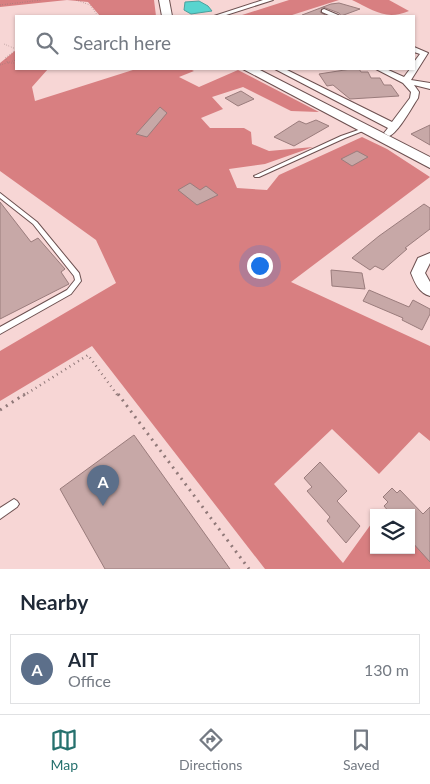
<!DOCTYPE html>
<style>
body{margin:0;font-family:Lato,sans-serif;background:#f2f2f3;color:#1f2937}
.controls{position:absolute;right:15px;bottom:15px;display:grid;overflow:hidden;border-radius:0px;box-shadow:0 1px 4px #0004}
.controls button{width:45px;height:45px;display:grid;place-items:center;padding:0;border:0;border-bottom:1px solid #e0e1e3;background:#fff;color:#1f2937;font:25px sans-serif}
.you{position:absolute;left:259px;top:265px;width:18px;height:18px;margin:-12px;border:4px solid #fff;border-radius:50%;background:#1a73e8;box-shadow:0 0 0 8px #1a73e833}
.badge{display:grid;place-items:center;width:32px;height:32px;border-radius:50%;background:#26716e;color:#fff;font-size:16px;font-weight:700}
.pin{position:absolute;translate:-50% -41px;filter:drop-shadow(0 1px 2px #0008)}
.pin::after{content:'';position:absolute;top:26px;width:18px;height:15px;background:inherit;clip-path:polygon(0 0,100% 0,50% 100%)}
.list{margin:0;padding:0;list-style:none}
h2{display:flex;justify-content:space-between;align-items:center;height:65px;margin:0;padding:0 20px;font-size:21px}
h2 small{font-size:16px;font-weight:400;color:#747a83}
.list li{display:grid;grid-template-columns:32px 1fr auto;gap:15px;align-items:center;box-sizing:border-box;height:70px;margin:0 10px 10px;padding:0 10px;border:1px solid #e0e1e3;border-radius:0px}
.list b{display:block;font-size:19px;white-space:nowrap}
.list p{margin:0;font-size:16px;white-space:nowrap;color:#747a83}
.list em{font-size:16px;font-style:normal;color:#747a83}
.icon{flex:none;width:28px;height:28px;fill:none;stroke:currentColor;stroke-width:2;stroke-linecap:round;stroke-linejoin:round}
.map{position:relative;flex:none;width:430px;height:569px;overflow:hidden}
.search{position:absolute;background:#fff;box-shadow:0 1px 4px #0004;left:15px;right:15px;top:15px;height:55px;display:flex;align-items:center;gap:12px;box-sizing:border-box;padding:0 18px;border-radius:0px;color:#747a83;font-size:19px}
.sheet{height:145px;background:#fff}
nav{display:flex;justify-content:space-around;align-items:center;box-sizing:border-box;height:70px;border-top:1px solid #e0e1e3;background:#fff;font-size:14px;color:#747a83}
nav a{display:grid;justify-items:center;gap:2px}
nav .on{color:#26716e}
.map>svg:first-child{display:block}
</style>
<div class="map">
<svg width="430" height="569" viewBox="0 0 430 569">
<rect width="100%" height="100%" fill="#f7d6d5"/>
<!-- forest -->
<g fill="#d87f81">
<polygon points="0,0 154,0 156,16 100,16 88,2 67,0 0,7"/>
<polygon points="289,0 339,0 289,16 239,16"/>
<path d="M352,0H389L409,11C385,21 374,10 352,0Z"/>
<polygon points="16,50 16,69 48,69 32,87 35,101 136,69 190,69 194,71 179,77 199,87 238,70 319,112 291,111 243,87 212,97 223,109 201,118 210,128 244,128 251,132 252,144 269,151 313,147 265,164 229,169 237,188 267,190 279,175 362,137 387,149 430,177 291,282 430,346 430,441 419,432 379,474 332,429 274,484 343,563 374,520 374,550 411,550 411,533 430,539 430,569 265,569 92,346 0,401 0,351 116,283 96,240 0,171 0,63"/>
</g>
<!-- water -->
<polygon fill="#58d4cf" stroke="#4da09d" points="199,1 208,6 212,11 191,14 184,10 185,2"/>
<!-- building -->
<g fill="#c7a8a7" stroke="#9a7c7c">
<polygon points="339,3 360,9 341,16 339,13 323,7 320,12 327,16 302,16 302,15 331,4"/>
<polygon points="351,69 359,69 361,72 368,72 371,78 380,78 384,85 391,85 399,96 350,99 333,85 327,86 319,74"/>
<polygon points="241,91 254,99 238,106 225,98"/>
<polygon points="160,107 167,113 147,137 136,134"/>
<polygon points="316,120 329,126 294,146 274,137 299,121 306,124"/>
<polygon points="430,125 430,145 411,134"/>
<polygon points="357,151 368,157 352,166 341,159"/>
<polygon points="190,183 200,190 206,186 218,195 197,205 178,190"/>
<polygon points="0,202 31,242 38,238 65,269 61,272 69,284 0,319"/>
<polygon points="424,204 430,208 430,229 405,248 407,249 383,270 375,266 370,270 352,258 379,236"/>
<polygon points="331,270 362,273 365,289 332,286"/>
<polygon points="369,290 409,307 413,300 430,309 430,314 422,330 402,320 403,318 363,301"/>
<polygon points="134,435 230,569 105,569 60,489"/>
<polygon points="320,462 347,491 337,501 360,526 346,543 327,521 330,517 307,491 312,487 304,478"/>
<polygon points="392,488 397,493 400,490 423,514 430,507 430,562 411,541 411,513 390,513 384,506 388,502 383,497"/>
</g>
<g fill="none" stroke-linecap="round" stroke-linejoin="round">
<defs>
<g id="lane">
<polygon points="364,128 368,129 345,138 259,177 255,177 254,176 341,136"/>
<polygon points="0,193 37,222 79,273 81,281 71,294 0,334 0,327 67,290 75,280 74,276 33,224 0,198"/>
<polygon points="14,499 17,501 19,504 17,507 0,519 0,508"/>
</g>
<g id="street">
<polygon points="263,0 273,0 223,16 214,16"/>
<polygon points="324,9 338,15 339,16 331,16 322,12 322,10"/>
<path d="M414,47L428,53L411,80L430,83V89L414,85L419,92L418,98C412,107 398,133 389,136L384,133L388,128L275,69H285L392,122L410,98L411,92L403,83L376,69H386L404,77L410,69H414V62L420,54L414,52Z"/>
<path d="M430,253V263L425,273L430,282V296C419,293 415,283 411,273L418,258Z"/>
</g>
<g id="secondary">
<polygon points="159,0 169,0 172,16 162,16"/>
<polygon points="243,69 258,69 430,157 430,168"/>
</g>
</defs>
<!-- lane casing -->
<use href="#lane" stroke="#6c5050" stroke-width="2"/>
<!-- street casing -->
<use href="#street" stroke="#6c5050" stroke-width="2"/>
<!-- secondary casing -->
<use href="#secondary" stroke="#6c5050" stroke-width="2"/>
<!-- path-far2 -->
<g stroke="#907979" stroke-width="1" stroke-dasharray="0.5 2" stroke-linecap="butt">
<polyline points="76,0 90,5 98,16"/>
<polyline points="0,5 42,0"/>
<polyline points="4,44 16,49"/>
<polyline points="16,50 5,58 8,63 16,63"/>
<polyline points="0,65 16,60"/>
</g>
<!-- path-far1 -->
<polyline stroke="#907979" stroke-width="2.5" stroke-dasharray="1 4" stroke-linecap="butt" points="23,396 88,355 118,396"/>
<!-- path -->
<g stroke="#907979" stroke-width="3" stroke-dasharray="2 5" stroke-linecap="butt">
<polyline points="118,394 249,569"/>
<polyline points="0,410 25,394"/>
</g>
<!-- lane -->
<use href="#lane" fill="#fff" fill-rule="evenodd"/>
<!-- street -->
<use href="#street" fill="#fff" fill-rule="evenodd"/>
<!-- secondary -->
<use href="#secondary" fill="#fff" fill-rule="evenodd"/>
</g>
</svg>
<div class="controls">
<button><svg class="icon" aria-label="layers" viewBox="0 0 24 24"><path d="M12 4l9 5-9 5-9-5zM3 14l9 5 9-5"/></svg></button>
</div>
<div class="you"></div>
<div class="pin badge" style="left:103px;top:506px;background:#5c6f8a">A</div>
<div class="search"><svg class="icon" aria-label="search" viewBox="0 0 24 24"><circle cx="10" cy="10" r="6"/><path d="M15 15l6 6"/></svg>Search here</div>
</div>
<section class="sheet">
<h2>Nearby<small></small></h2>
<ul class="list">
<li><span class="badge" style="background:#5c6f8a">A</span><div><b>AIT</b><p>Office</p></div><em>130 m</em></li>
</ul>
</section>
<nav>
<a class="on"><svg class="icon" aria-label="map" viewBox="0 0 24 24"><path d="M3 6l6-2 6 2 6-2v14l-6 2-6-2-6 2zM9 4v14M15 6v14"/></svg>Map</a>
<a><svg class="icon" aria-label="directions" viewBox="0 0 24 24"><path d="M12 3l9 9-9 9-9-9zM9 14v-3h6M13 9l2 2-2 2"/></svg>Directions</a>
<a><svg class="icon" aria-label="saved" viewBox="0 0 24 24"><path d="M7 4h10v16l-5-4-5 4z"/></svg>Saved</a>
</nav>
